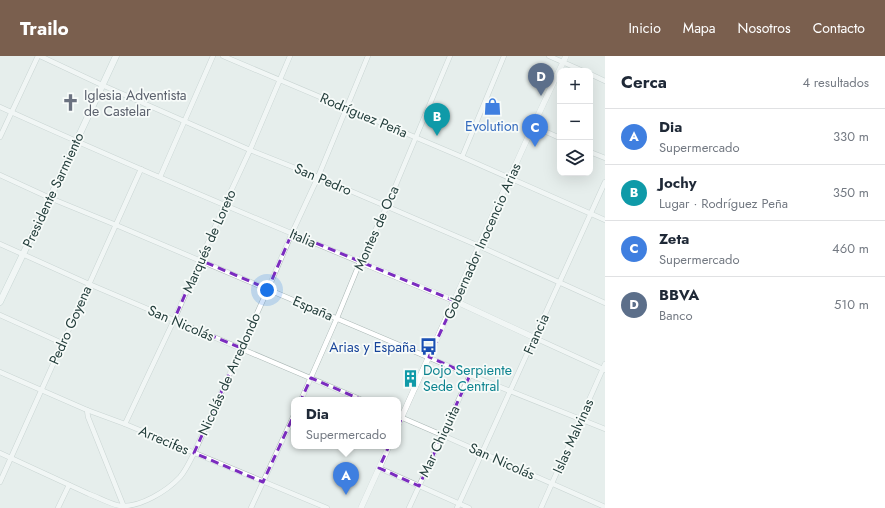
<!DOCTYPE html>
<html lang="es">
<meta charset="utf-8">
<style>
body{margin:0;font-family:Jost,sans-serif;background:#f6f6f7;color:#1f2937}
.controls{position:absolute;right:12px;top:12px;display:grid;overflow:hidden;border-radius:8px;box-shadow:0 4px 16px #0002}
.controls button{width:36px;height:36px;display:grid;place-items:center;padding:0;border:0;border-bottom:1px solid #e0e1e3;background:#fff;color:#1f2937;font:20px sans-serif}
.you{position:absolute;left:267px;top:234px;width:14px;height:14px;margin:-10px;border:3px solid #fff;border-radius:50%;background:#1a73e8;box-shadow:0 0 0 6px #1a73e833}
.badge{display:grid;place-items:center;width:26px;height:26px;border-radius:50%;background:#7a5f4e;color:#fff;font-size:13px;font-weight:700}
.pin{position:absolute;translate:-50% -33px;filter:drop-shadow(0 1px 2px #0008)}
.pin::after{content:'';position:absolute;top:21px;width:14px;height:12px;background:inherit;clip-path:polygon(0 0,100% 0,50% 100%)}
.popup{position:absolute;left:291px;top:341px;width:110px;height:52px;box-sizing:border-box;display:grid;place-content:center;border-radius:8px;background:#fff;filter:drop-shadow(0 1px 3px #0005);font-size:13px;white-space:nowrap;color:#747a83}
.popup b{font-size:15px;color:#1f2937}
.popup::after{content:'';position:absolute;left:50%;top:100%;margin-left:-8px;border:8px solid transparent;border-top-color:#fff}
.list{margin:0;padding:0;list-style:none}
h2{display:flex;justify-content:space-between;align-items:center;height:52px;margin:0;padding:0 16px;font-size:17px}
h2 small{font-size:13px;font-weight:400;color:#747a83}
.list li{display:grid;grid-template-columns:26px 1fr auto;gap:12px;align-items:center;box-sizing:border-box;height:56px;padding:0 16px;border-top:1px solid #e0e1e3}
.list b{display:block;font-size:15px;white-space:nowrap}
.list p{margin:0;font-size:13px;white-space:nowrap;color:#747a83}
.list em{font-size:13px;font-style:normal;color:#747a83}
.icon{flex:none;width:22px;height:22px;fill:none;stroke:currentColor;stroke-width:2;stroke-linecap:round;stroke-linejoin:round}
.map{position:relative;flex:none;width:605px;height:452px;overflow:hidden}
header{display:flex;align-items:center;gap:24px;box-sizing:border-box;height:56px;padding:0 20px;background:#7a5f4e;color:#fff}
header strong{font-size:19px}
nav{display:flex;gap:22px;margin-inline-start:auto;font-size:14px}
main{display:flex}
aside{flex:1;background:#fff}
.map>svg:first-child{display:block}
</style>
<header>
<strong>Trailo</strong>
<nav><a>Inicio</a><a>Mapa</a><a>Nosotros</a><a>Contacto</a></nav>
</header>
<main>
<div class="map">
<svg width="605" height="452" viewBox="0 0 605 452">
<rect width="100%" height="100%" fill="#e6eeec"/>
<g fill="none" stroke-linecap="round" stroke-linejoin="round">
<defs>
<g id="minor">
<polyline points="40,0 102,29 250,94 318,121 479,190 605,247"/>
<polyline points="223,0 462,101 605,164"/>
<polyline points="549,0 583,15"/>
<polyline points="590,18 605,25"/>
<path d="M0,51C119,105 240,156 360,206"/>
<polyline points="533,70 560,82"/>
<polyline points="0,81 38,0"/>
<polyline points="590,96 605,102"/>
<polyline points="462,101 504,0"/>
<polyline points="0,119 50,142 116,169 470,319 605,373"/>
<polyline points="160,121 213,0"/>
<polyline points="0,188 89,228 362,344"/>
<polyline points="0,259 62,287"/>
<polyline points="535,282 605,314"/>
<polyline points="0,316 87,354 125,368 327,452"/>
<polyline points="301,344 337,262 360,206 387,150 450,0"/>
<polyline points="87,354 88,361 124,451"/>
<polyline points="398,360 442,379 605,451"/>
<polyline points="125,368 174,264 225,148 250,94 290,0"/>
<path d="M0,397C30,411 59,424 89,438C98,441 111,449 121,450C141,451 167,435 180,421C186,414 190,405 194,397L268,233L292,177L318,121L368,0"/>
<polyline points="379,412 469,452"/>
<polyline points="0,426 141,113"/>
<polyline points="58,452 69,429"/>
<polyline points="251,452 294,359"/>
<polyline points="409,452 470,319"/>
<polyline points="457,452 605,126"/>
<polyline points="541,452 605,308"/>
</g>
<g id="tertiary">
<polyline points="360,206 455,245 535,282"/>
<polyline points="398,369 533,70 566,0"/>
<polyline points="361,452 389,390"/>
</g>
<polyline id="secondary" points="0,246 50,142 116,0"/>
</defs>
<!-- minor casing -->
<use href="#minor" stroke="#a9b6b4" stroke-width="5.5"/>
<!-- tertiary casing -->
<use href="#tertiary" stroke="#a9b6b4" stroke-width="6"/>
<!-- secondary casing -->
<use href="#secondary" stroke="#a5b9b6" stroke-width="7"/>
<!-- minor -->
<use href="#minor" stroke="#fff" stroke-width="4.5"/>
<!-- tertiary -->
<use href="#tertiary" stroke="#fff" stroke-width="5.5"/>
<!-- secondary -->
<use href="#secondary" stroke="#fff" stroke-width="6"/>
</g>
<!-- marked area -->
<path d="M0 0H605V452H0ZM292,177L455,245L429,301L470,319L419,430L379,412L402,361L311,322L263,426L194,397L241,292L174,264L200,204L268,233Z" fill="#e6eeec" fill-opacity=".55" fill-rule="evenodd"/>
<path fill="none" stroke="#7b2cbf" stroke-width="3" stroke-dasharray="8 5" stroke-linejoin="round" d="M292,177L455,245L429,301L470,319L419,430L379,412L402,361L311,322L263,426L194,397L241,292L174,264L200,204L268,233Z"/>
<!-- icons -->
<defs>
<symbol id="church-bare" viewBox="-9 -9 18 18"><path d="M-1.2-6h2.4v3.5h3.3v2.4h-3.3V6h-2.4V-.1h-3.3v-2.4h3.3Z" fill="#6b7280" stroke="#f7fbf9" stroke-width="2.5" paint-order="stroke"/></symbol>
<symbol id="shop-bare" viewBox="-9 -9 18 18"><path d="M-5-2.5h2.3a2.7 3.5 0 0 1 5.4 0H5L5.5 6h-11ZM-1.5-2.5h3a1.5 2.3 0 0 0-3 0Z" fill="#3f7fe0" stroke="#f7fbf9" stroke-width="2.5" paint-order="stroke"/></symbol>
<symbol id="bus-bare" viewBox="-9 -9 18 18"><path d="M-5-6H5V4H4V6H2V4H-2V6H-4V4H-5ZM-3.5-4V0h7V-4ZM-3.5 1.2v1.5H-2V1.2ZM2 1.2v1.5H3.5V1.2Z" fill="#1a4fb4" stroke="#f7fbf9" stroke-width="2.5" paint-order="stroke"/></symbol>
<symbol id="building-bare" viewBox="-9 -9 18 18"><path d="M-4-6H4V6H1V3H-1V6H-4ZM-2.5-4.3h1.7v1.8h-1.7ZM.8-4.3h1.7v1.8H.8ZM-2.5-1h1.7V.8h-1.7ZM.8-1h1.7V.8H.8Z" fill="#0f9aa8" stroke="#f7fbf9" stroke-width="2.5" paint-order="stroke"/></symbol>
</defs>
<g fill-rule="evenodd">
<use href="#church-bare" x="58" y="34" width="25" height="25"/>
<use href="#shop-bare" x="480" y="38" width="25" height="25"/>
<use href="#bus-bare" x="416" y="278" width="25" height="25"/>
<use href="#building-bare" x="398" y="310" width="25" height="25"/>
</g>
<g text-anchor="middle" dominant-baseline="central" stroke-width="3.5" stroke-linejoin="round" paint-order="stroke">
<!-- worship labels -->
<g font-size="14" fill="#5b616d" stroke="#f7fbf9" text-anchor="start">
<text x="84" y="39">Iglesia Adventista<tspan x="84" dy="16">de Castelar</tspan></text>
</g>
<!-- street labels -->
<g font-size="14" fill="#26403e" stroke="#f7fbf9">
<text transform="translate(364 59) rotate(23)">Rodríguez Peña</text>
<text transform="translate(323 123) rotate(23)">San Pedro</text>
<text transform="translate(53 134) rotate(-65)">Presidente Sarmiento</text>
<text transform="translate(376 172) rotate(-66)">Montes de Oca</text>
<text transform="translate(303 182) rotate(23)">Italia</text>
<text transform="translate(209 185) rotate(-66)">Marqués de Loreto</text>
<text transform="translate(482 185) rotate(-66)">Gobernador Inocencio Arias</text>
<text transform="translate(313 252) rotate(23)">España</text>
<text transform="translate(181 267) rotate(23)">San Nicolás</text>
<text transform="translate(70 269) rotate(-66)">Pedro Goyena</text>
<text transform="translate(536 278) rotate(-66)">Francia</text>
<text transform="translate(229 318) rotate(-66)">Nicolás de Arredondo</text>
<text transform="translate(573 380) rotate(-66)">Islas Malvinas</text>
<text transform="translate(164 384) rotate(23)">Arrecifes</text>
<text transform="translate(439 385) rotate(-65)">Mar Chiquita</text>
<text transform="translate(502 405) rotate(24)">San Nicolás</text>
</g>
<!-- shop labels -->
<g font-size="14" fill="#366cbe" stroke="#f7fbf9">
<text x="492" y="70">Evolution</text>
</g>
<!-- transit labels -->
<g font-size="14" fill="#164399" stroke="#f7fbf9" text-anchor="end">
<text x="416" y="291">Arias y España</text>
</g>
<!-- culture labels -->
<g font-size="14" fill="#0d838f" stroke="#f7fbf9" text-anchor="start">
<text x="423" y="314">Dojo Serpiente<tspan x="423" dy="16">Sede Central</tspan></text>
</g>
</g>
</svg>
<div class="controls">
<button>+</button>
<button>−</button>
<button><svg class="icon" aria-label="layers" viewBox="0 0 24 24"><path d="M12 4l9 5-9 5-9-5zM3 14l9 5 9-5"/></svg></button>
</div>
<div class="you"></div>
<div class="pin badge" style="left:346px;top:439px;background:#3f7fe0">A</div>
<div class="popup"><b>Dia</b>Supermercado</div>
<div class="pin badge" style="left:437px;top:80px;background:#0f9aa8">B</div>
<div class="pin badge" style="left:535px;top:91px;background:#3f7fe0">C</div>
<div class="pin badge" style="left:541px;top:40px;background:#5c6f8a">D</div>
</div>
<aside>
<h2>Cerca<small>4 resultados</small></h2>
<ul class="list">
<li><span class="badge" style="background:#3f7fe0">A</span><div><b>Dia</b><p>Supermercado</p></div><em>330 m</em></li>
<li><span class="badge" style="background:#0f9aa8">B</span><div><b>Jochy</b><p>Lugar · Rodríguez Peña</p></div><em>350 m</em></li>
<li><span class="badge" style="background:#3f7fe0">C</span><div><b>Zeta</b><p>Supermercado</p></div><em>460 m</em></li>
<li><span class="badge" style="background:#5c6f8a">D</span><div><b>BBVA</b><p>Banco</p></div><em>510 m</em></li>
</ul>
</aside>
</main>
